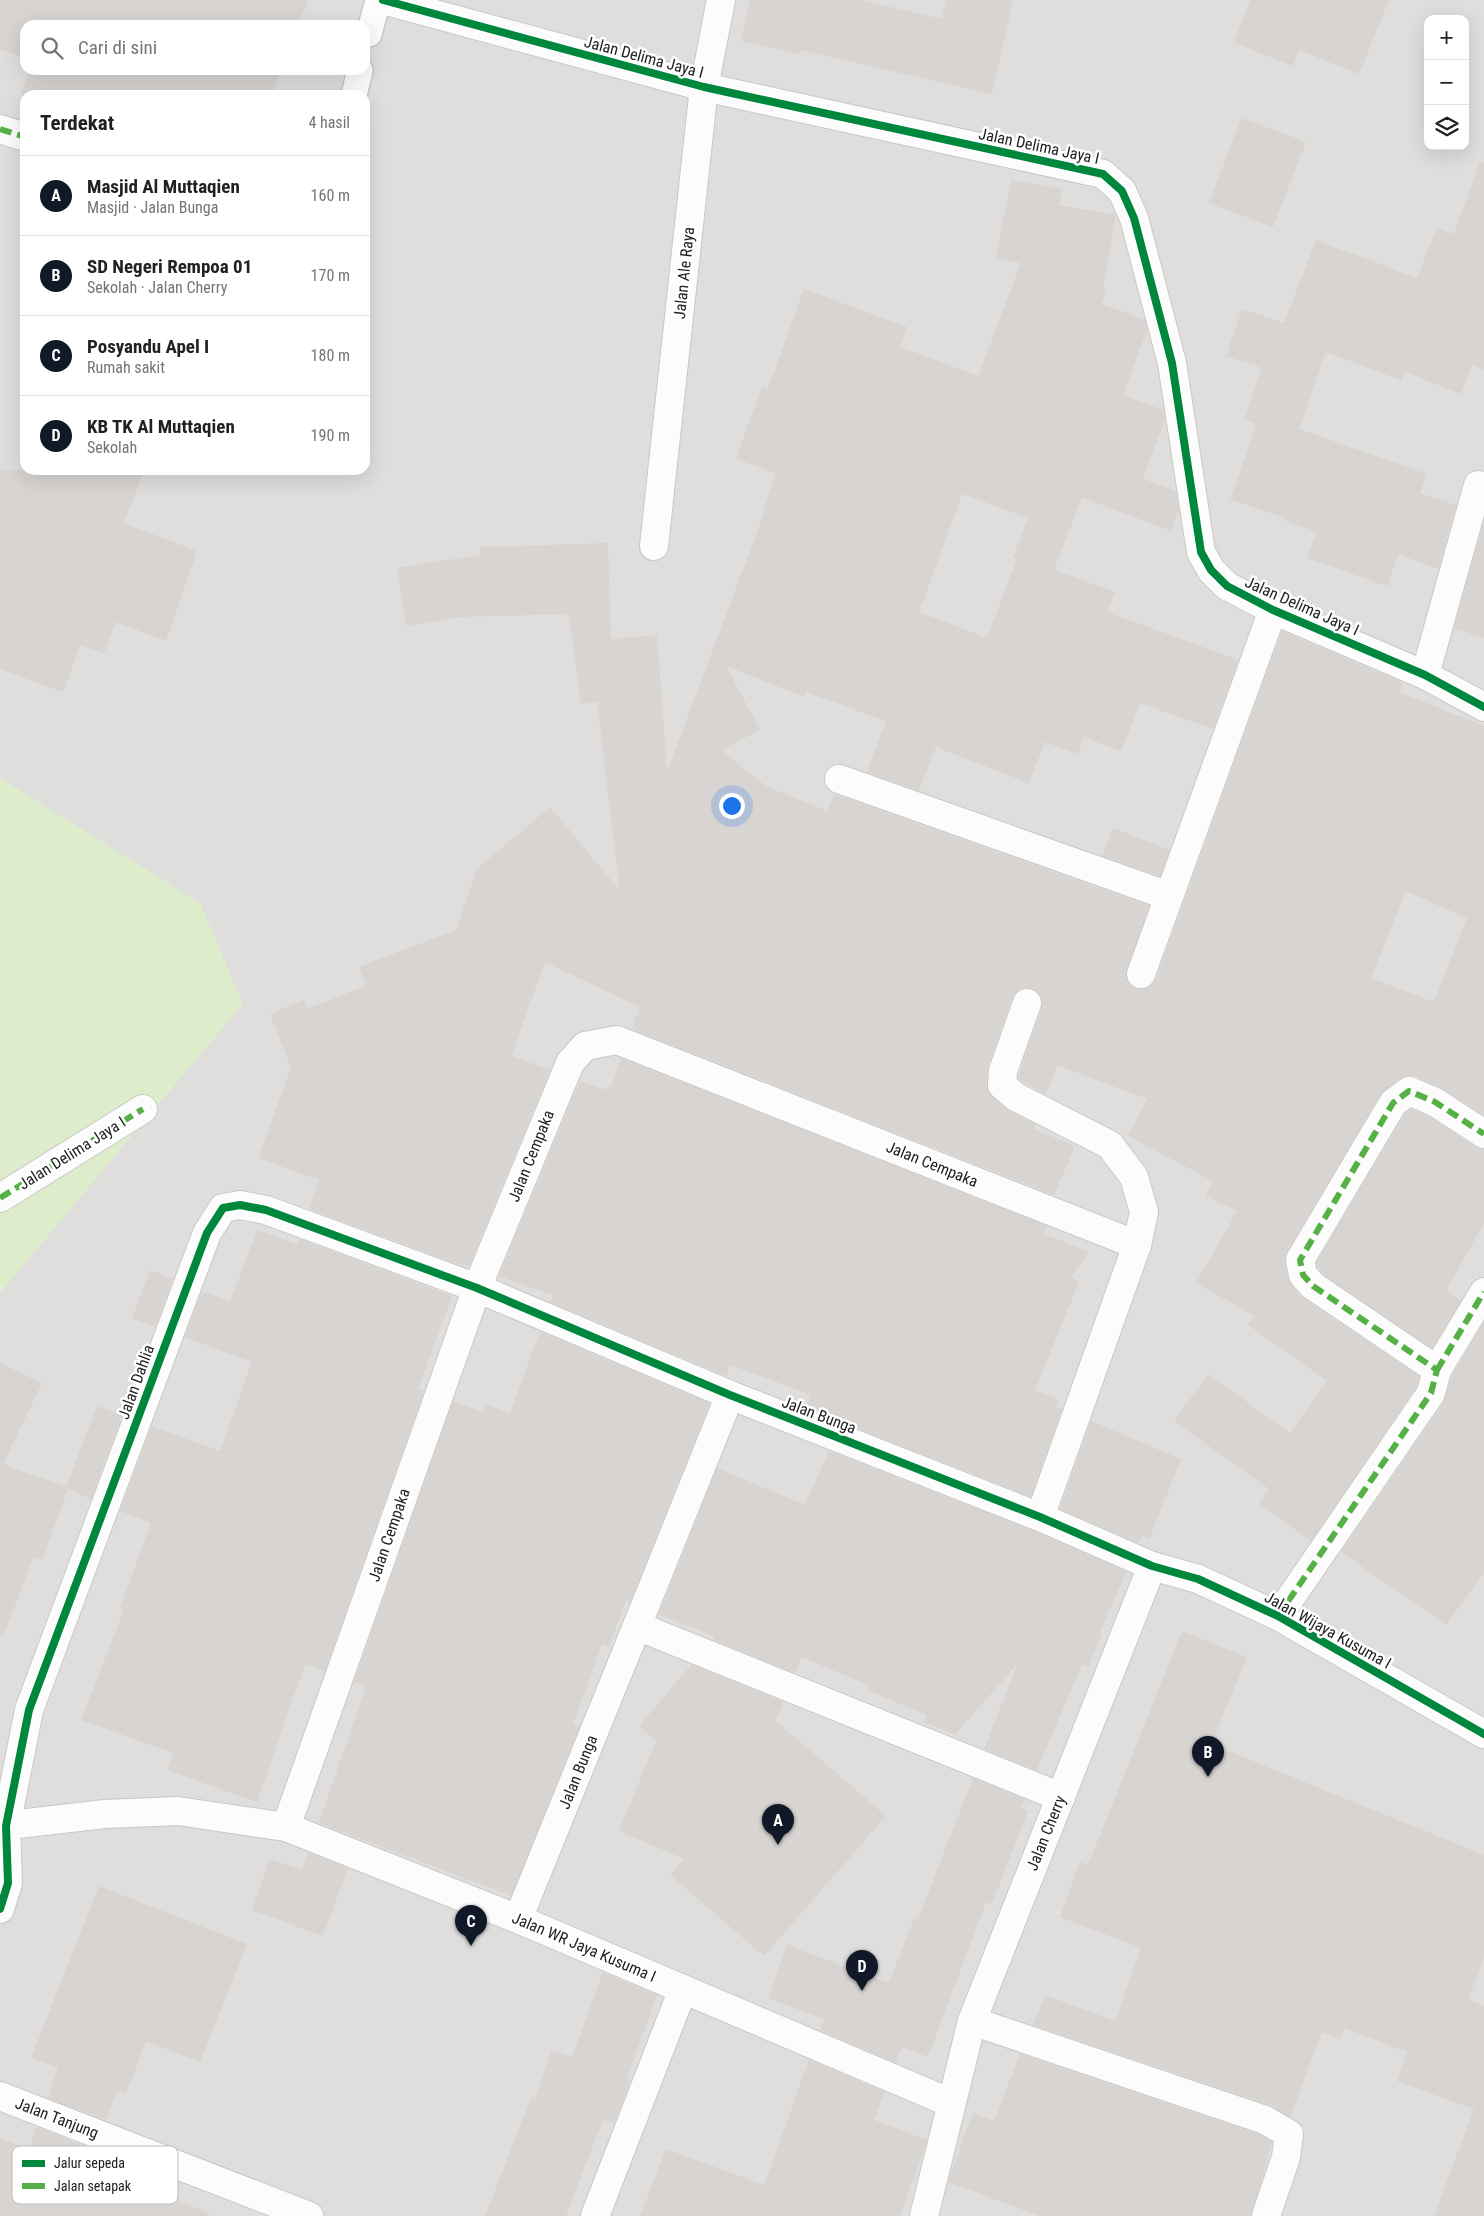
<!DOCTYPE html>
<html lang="id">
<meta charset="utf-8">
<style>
body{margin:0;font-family:"Roboto Condensed",sans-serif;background:#f6f6f6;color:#202124}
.controls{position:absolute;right:15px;top:15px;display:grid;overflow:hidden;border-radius:10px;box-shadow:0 5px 20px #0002}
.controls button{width:45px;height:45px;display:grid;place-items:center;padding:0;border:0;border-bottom:1px solid #e0e0e0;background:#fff;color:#202124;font:25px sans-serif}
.you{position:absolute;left:731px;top:805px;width:18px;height:18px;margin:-12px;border:4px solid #fff;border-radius:50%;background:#1a73e8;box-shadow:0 0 0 8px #1a73e833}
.badge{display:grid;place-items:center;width:32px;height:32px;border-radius:50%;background:#111827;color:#fff;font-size:16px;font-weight:700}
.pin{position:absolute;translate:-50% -41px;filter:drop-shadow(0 1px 2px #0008)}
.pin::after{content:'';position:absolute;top:26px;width:18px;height:15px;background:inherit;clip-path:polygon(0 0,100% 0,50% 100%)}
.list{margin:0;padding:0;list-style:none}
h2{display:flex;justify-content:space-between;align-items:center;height:65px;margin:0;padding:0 20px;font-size:21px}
h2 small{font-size:16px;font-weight:400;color:#757577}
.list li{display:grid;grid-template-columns:32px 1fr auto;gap:15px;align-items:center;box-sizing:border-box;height:80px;padding:0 20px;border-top:1px solid #e0e0e0}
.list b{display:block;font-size:19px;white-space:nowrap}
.list p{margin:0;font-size:16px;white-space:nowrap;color:#757577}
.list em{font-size:16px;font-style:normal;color:#757577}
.icon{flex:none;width:28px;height:28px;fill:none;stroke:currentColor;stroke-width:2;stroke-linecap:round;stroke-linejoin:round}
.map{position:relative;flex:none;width:1484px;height:2216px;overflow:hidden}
.search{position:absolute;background:#fff;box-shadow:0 5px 20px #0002;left:20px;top:20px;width:350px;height:55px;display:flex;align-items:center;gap:12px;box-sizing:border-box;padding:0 18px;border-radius:15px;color:#757577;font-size:19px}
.panel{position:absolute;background:#fff;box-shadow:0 5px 20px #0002;left:20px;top:90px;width:350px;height:385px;border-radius:15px}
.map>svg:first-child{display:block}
</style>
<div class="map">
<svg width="1484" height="2216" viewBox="0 0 1484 2216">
<rect width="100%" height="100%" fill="#f0eeeb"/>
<!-- residential -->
<path fill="#dfdedc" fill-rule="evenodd" d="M0,0H1484V2216H0ZM1428,19H1465V146H1428ZM25,25H365V70H25ZM25,95H365V470H25Z"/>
<!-- grass -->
<polygon fill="#ddeccb" points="0,778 200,903 243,1004 0,1293"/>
<!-- building -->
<g fill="#d7d4d2" fill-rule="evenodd">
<polygon points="0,0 308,0 298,25 25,25 25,58 0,49"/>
<polygon points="750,0 860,0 942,19 946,0 1013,0 992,94 800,50 799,54 741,41"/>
<polygon points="1250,0 1389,0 1359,74 1299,50 1293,66 1234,43"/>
<polygon points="30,70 281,70 272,95 21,95"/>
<polygon points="1241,118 1306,142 1273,227 1209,203"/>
<polygon points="1480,162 1484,163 1484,370 1472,365 1461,394 1405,372 1401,380 1326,352 1299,429 1427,474 1420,493 1456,505 1438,569 1398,554 1387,586 1307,558 1317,532 1286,521 1286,518 1230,499 1257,424 1244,419 1262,368 1226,356 1242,309 1284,323 1316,240 1417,278 1437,227 1454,234"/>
<path d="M1011,180L1062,189L1059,205L1116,215L1103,290L1106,291L1102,304L1145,320L1147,330L1123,395L1163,410L1165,419L1143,479L1176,491L1179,509L1171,531L1082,497L1054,570L1115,592L1107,612L1238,660L1213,729L1140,703L1121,751L1084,737L1078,754L1045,742L1029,783L936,747L919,791L867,772L886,721L806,692L805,697L726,666L760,730L721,750L766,786L827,811L834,794L1149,906L1126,976L1129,984L1136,989H1143L1151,986L1156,979L1282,631L1403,683L1399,692L1484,726V1115L1441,1088L1415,1076H1407L1400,1078L1380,1095L1286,1253L1285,1263L1288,1279L1301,1297L1419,1377L1417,1386L1311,1541L1259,1504L1269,1489L1174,1421L1208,1374L1290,1433L1327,1381L1248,1325L1255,1316L1196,1283L1237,1211L1206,1196L1213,1181L1128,1136L1147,1099L1057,1065L1046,1095L1018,1078L1042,1008V1000L1039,993L1033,988H1024L1017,991L1012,998L988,1066L986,1084L992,1097L1009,1111L1035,1124L1033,1129L1075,1146L1054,1195L632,1029L640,1007L545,962L511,1056L550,1070L469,1266L464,1264L463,1266L309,1209L319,1180L258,1158L291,1068L270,1014L304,1000L307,1009L366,986L359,967L456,930L477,869L550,807L620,891L597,702L581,704L569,614L460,617L406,626L397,568L480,555V547L608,543L611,639L657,635L667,772L765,511H763L776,473L736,459L762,387L768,389L804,289L907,327L900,347L978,376L1021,263L996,258ZM962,494L1028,518L1013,557L1017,559L987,638L919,612ZM1406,891L1467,918L1434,1002L1371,978Z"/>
<polygon points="0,470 144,470 124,523 197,551 166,641 116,622 104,653 80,645 63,692 0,669"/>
<polygon points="1483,525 1484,525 1484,638 1454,628"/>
<polygon points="1113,828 1170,850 1160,876 1103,856"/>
<polygon points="621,1058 1042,1224 1047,1227 1044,1234 1089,1252 1071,1277 1079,1282 1035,1390 1059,1400 1056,1407 1062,1409 1031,1497 806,1408 811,1395 730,1365 726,1376 550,1302 553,1295 499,1276 580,1081 606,1090 608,1085 611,1087"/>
<polygon points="1411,1109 1428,1116 1475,1147 1484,1149 1484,1223 1446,1291 1461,1301 1432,1348 1323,1274 1316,1263 1405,1114"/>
<polygon points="257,1230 297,1244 299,1239 452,1296 418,1389 424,1391 325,1671 305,1664 257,1802 167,1770 173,1753 81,1720 124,1610 120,1609 151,1523 120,1511 152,1426 220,1451 252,1362 185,1337 202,1291 230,1302"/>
<polygon points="150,1270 173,1279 155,1327 132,1318"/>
<polygon points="1484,1322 1484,1572 1446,1625 1341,1552 1444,1402 1452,1376"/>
<polygon points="540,1332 710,1403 630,1602 626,1600 609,1647 602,1644 573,1724 580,1726 511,1896 319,1823 366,1686 354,1682 453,1401 483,1412 486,1404 510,1413"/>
<polygon points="0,1363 42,1383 3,1464 66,1487 97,1406 122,1415 91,1499 68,1489 42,1560 33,1557 4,1635 0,1634"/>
<polygon points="1091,1421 1181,1459 1149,1539 1142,1536 1139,1543 1060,1509"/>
<polygon points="829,1451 1034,1531 1126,1572 1100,1632 1102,1633 1088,1667 1082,1664 1037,1770 984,1749 1018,1663 955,1735 924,1722 927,1715 867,1690 869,1685 801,1657 795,1673 713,1640 715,1637 659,1614 717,1468 805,1505"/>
<polygon points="1182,1631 1247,1657 1211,1744 1484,1855 1484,1956 1468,2000 1484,2006 1484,2216 1434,2216 1474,2109 1397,2081 1407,2052 1344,2028 1340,2039 1322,2032 1290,2117 1270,2105 1033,2025 1045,1995 1115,2021 1141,1948 1060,1917 1080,1862 1088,1865"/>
<polygon points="691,1665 783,1702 776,1721 886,1816 764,1956 670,1875 684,1859 619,1831 656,1741 639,1726"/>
<polygon points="973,1778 1025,1799 1021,1808 1028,1811 992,1904 986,1902 928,2057 902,2047 896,2063 820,2030 824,2019 768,1998 787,1945 889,1983 914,1918 918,1919"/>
<polygon points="308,1853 348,1868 323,1936 252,1910 270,1859 302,1870"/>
<polygon points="99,1886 247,1944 200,2062 146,2041 126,2094 117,2090 106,2120 48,2098 58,2068 31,2058"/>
<polygon points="603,1973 657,1995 627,2078 631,2079 614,2123 603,2119 566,2216 485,2216 531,2098 535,2099 552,2050 572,2057"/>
<polygon points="1020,2054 1258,2134 1272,2142 1251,2216 1040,2216 948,2182 973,2113 994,2121"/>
<polygon points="809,2060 885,2092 874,2120 927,2140 900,2216 640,2216 666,2149 764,2185"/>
<polygon points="37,2127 95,2150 89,2167 209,2213 209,2216 0,2216 0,2138 29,2149"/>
</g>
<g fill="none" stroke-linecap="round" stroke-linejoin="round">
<defs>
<g id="lane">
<polyline points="369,34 378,0"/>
<polyline points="354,95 360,70"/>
</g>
<g id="street">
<polyline points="383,0 704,87 1103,174 1122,191 1134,218 1172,363 1201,552 1211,570 1227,586 1273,610 1425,675 1484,707"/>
<polyline points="0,129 25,137"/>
<polyline points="654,546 704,87 721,0"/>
<polyline points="1425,675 1478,485"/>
<polyline points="839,779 1169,896"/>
<polyline points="1141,974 1273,610"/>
<polyline points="1027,1003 1003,1071 1002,1085 1016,1097 1110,1145 1134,1177 1144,1212 1137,1245 1040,1517"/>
<polyline points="0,1198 143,1109"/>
<polyline points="1437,1370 1484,1292"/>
<polyline points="1278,1616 1431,1393 1437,1370 1313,1286 1303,1275 1300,1260 1393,1103 1409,1091 1435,1102 1484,1134"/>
<polyline points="637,1626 730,1395"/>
<polyline points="0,1826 105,1814 178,1811 286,1827 518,1919 951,2103"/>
<polyline points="286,1827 477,1288 570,1063 585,1046 617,1040 1137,1245"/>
<polyline points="0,1909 8,1883 6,1826 29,1710 207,1233 223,1208 240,1205 266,1210 477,1288 730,1395 1040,1517 1152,1566 1198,1579 1278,1616 1484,1734"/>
<polyline points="518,1919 637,1626 1061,1797"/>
<polyline points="972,2021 1265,2120 1289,2134 1286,2157 1266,2216"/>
<polyline points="0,2096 309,2216"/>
<polyline points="595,2216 683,1989"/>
<polyline points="924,2216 972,2021 1152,1566"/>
</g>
</defs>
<!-- lane casing -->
<use href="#lane" stroke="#c9c8c7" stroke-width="28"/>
<!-- street casing -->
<use href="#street" stroke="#c9c8c7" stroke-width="30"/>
<!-- lane -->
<use href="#lane" stroke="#fdfcfc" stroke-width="25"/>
<!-- street -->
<use href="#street" stroke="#fdfcfc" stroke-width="28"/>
<!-- quiet -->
<g stroke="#55b145" stroke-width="6" stroke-dasharray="12 6" stroke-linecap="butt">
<polyline points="0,129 25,137"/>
<polyline points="0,1198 143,1109"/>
<polyline points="1437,1370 1484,1292"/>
<polyline points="1278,1616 1431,1393 1437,1370 1313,1286 1303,1275 1300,1260 1393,1103 1409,1091 1435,1102 1484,1134"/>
</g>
<defs>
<g id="cycleway">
<polyline points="383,0 704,87 1103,174 1122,191 1134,218 1172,363 1201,552 1211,570 1227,586 1273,610 1425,675 1484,707"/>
<polyline points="0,1909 8,1883 6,1826 29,1710 207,1233 223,1208 240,1205 266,1210 477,1288 730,1395 1040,1517 1152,1566 1198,1579 1278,1616 1484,1734"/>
</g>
</defs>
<!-- cycleway casing -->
<use href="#cycleway" stroke="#fff" stroke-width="11"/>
<!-- cycleway -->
<use href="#cycleway" stroke="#00873e" stroke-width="8"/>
</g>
<g text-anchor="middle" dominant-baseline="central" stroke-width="5" stroke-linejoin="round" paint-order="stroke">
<!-- street labels -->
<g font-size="16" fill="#222" stroke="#fff">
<text transform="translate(644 57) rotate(15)">Jalan Delima Jaya I</text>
<text transform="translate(1039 146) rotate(12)">Jalan Delima Jaya I</text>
<text transform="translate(684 273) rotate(-84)">Jalan Ale Raya</text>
<text transform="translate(1302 606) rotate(24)">Jalan Delima Jaya I</text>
<text transform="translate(72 1153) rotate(-32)">Jalan Delima Jaya I</text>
<text transform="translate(531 1156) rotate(-68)">Jalan Cempaka</text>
<text transform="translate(932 1164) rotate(22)">Jalan Cempaka</text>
<text transform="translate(136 1382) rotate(-70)">Jalan Dahlia</text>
<text transform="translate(819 1415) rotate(21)">Jalan Bunga</text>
<text transform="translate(389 1535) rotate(-71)">Jalan Cempaka</text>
<text transform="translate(1328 1630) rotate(29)">Jalan Wijaya Kusuma I</text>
<text transform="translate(578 1772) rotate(-68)">Jalan Bunga</text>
<text transform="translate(1046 1833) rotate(-68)">Jalan Cherry</text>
<text transform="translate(584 1947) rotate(23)">Jalan WR Jaya Kusuma I</text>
<text transform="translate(57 2118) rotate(21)">Jalan Tanjung</text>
</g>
</g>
<!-- legend -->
<rect x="12" y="2146" width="166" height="58" rx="8" fill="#fff" stroke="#bdbdbd" stroke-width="1"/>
<rect x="22" y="2160" width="23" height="7" fill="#00873e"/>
<rect x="22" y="2183" width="23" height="6" fill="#55b145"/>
<g font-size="14" fill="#222">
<text x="54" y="2168">Jalur sepeda</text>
<text x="54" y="2191">Jalan setapak</text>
</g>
</svg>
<div class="controls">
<button>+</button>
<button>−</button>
<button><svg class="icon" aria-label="layers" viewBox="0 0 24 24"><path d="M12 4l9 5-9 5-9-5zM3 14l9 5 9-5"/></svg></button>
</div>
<div class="you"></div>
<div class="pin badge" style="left:778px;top:1845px">A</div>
<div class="pin badge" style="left:1208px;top:1777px">B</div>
<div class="pin badge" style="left:471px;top:1946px">C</div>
<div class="pin badge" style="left:862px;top:1991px">D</div>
<div class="search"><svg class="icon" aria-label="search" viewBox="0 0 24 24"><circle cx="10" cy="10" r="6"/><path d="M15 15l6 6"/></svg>Cari di sini</div>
<section class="panel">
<h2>Terdekat<small>4 hasil</small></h2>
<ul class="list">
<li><span class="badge">A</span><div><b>Masjid Al Muttaqien</b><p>Masjid · Jalan Bunga</p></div><em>160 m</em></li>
<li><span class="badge">B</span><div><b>SD Negeri Rempoa 01</b><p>Sekolah · Jalan Cherry</p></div><em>170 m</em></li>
<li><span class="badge">C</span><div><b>Posyandu Apel I</b><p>Rumah sakit</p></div><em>180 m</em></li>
<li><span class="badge">D</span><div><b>KB TK Al Muttaqien</b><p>Sekolah</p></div><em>190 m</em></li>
</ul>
</section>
</div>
